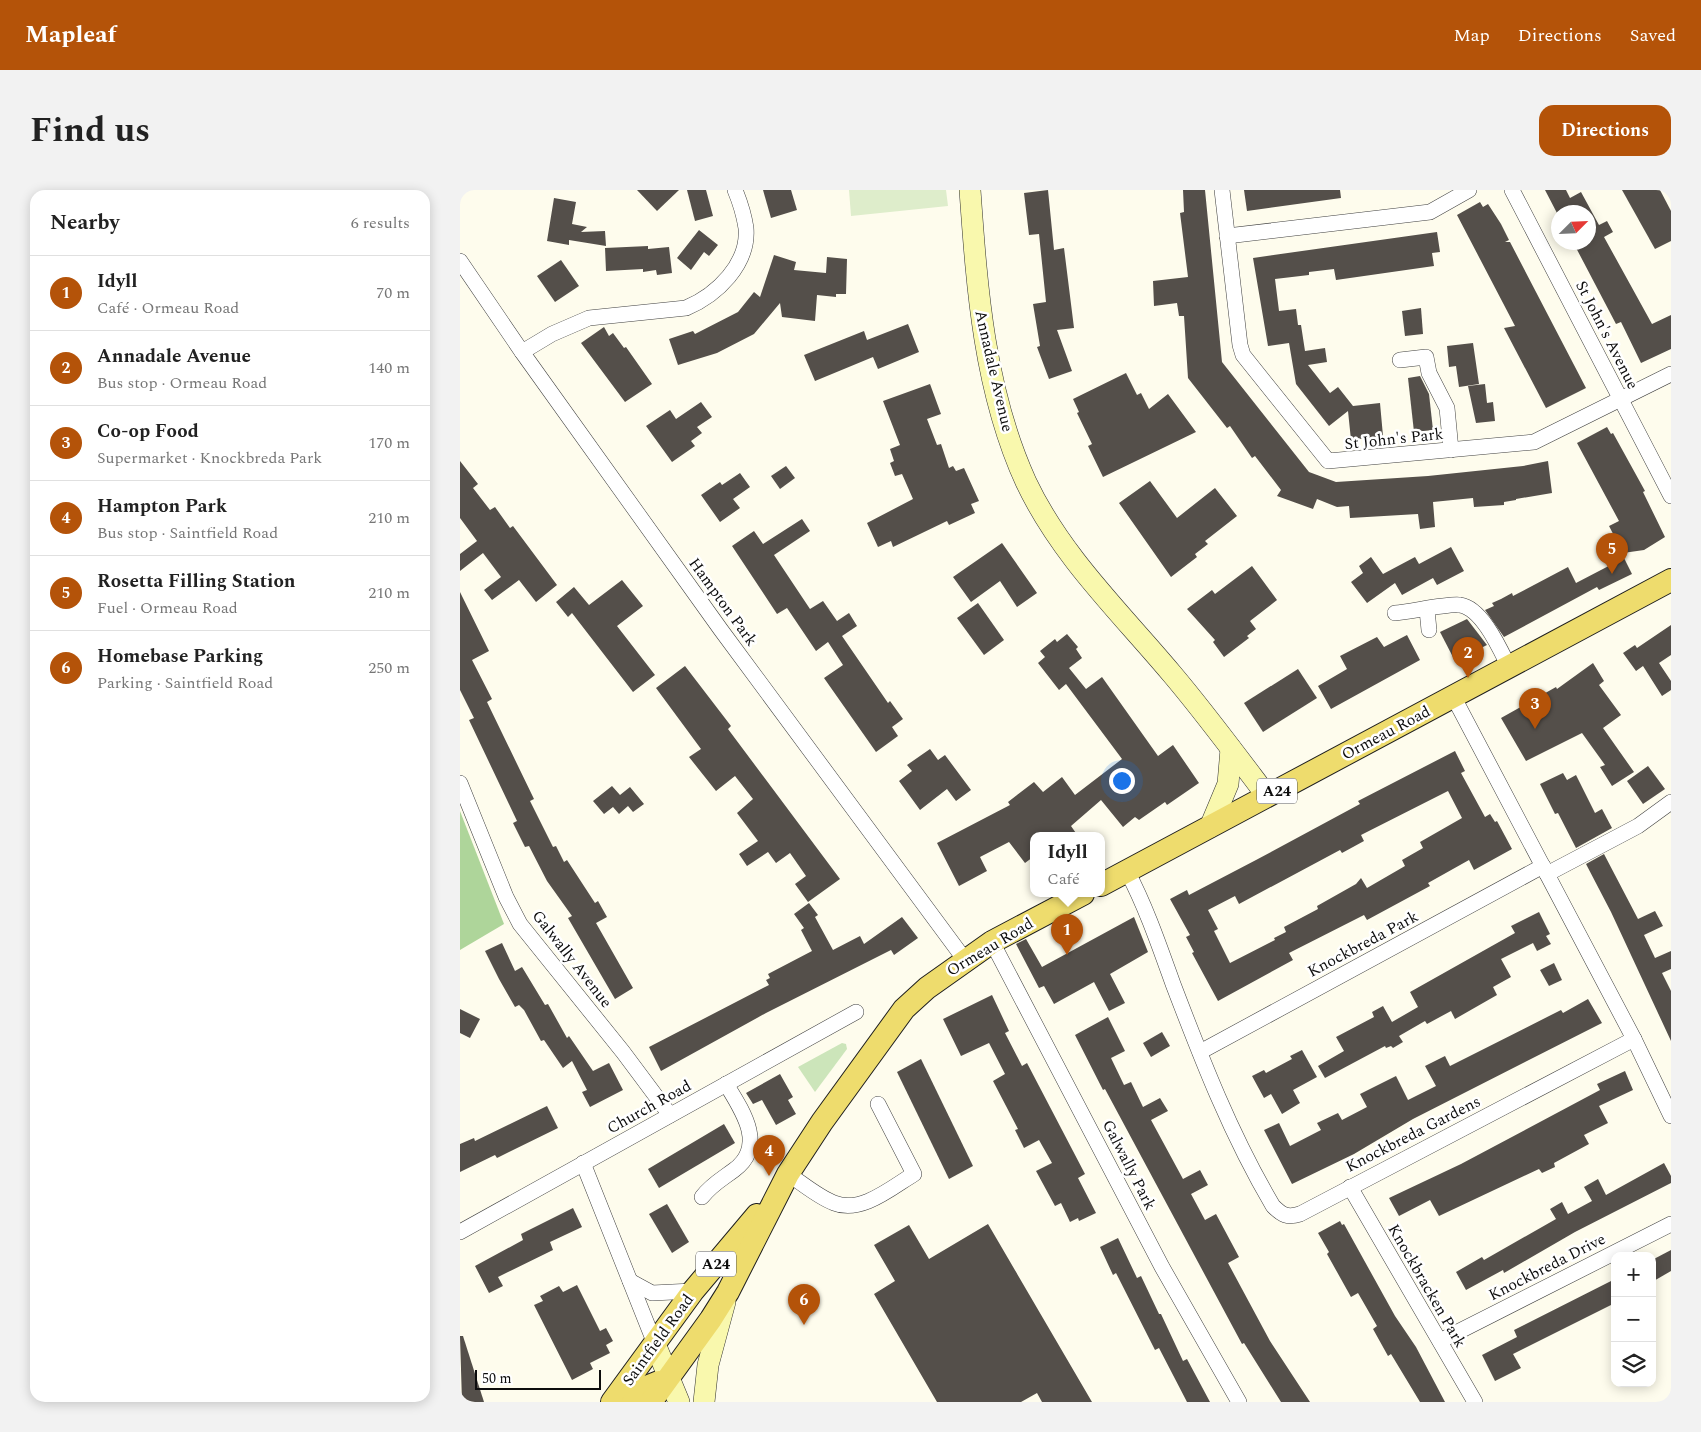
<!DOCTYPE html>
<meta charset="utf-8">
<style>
body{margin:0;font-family:Spectral,serif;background:#f2f2f2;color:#222}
.controls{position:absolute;right:15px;bottom:15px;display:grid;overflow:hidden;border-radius:10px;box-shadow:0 2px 12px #0003}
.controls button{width:45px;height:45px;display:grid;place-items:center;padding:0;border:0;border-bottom:1px solid #e0e0e0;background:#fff;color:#222;font:25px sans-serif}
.compass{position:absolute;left:1091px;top:15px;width:45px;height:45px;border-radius:50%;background:#fff;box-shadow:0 2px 12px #0003;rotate:66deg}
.scale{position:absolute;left:15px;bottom:12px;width:126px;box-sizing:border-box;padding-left:5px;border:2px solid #0d0d0d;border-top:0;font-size:14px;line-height:18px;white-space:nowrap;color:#0d0d0d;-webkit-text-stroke:4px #fff;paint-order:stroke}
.you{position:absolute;left:661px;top:590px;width:18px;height:18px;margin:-12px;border:4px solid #fff;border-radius:50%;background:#1a73e8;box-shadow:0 0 0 8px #1a73e833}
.badge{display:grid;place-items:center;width:32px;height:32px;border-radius:50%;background:#b45309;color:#fff;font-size:16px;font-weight:700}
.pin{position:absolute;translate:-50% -41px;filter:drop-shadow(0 1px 2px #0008)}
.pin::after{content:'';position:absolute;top:26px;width:18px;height:15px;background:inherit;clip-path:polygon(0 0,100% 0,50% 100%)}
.popup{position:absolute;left:570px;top:642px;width:75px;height:65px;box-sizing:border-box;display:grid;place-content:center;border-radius:10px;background:#fff;filter:drop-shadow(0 1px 4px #0005);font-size:16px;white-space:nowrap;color:#767676}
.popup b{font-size:19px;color:#222}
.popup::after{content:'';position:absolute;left:50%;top:100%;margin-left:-10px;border:10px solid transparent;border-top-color:#fff}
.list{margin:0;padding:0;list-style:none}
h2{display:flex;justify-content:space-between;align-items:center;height:65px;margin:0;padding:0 20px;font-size:21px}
h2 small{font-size:16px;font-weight:400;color:#767676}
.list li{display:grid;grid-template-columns:32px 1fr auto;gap:15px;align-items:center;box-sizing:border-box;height:75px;padding:0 20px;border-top:1px solid #e0e0e0}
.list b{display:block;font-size:19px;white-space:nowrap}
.list p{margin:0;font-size:16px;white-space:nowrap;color:#767676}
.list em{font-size:16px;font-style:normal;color:#767676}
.icon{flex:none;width:28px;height:28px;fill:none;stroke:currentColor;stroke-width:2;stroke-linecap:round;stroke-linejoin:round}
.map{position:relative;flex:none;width:1211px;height:1212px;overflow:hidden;border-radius:15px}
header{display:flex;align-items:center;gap:30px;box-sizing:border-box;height:70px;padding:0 25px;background:#b45309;color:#fff}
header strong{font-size:24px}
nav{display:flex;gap:28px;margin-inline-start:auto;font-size:18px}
.intro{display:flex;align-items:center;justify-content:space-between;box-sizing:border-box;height:120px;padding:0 30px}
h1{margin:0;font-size:35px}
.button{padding:12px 22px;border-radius:15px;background:#b45309;color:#fff;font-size:18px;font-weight:700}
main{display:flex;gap:30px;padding:0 30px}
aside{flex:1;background:#fff;border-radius:15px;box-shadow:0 2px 12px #0003}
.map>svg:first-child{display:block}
</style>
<header>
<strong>Mapleaf</strong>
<nav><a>Map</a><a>Directions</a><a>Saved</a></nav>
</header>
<div class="intro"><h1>Find us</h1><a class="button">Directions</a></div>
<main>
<aside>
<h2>Nearby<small>6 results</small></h2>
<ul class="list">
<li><span class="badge">1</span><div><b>Idyll</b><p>Café · Ormeau Road</p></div><em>70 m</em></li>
<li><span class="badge">2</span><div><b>Annadale Avenue</b><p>Bus stop · Ormeau Road</p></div><em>140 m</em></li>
<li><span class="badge">3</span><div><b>Co-op Food</b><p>Supermarket · Knockbreda Park</p></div><em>170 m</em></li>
<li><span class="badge">4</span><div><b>Hampton Park</b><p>Bus stop · Saintfield Road</p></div><em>210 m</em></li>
<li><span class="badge">5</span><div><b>Rosetta Filling Station</b><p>Fuel · Ormeau Road</p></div><em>210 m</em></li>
<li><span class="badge">6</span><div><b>Homebase Parking</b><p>Parking · Saintfield Road</p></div><em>250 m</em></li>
</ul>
</aside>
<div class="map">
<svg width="1211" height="1212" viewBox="0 0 1211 1212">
<rect width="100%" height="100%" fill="#fefced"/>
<!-- green -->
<polygon fill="#cce5ba" points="382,853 386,854 387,859 355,902 338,877"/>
<!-- forest -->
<polygon fill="#aed59a" points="0,621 44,734 0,760"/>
<!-- pitch -->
<polygon fill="#deedcb" points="389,0 486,0 488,16 391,26"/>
<!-- building -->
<g fill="#544f4a" fill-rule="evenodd">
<polygon points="177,0 219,0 197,21"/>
<polygon points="227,0 246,0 253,26 235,31"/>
<polygon points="303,0 331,0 337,20 311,28"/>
<polygon points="588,0 594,60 604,58 614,138 597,140 612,181 589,189 577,157 580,156 573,114 586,112 579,44 569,45 564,3"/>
<polygon points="723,0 745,0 762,172 849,282 876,292 968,286 1063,276 1088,271 1092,303 1056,309 1056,310 1044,312 1044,315 1014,317 1013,308 973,312 975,337 960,339 958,324 890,328 889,316 877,317 857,309 853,319 817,306 821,300 795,266 792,268 770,236 767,238 728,188 724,126 719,126 717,113 694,116 693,91 728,87 720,23 724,22"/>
<polygon points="784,0 880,0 881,8 787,21"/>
<polygon points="1085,0 1106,0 1110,8 1121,2 1139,35 1147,31 1153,42 1144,47 1192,134 1211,125 1211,159 1181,173 1161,132 1156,134 1113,52 1128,52 1128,22 1098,22 1098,25"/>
<polygon points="1162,0 1200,0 1211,21 1211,51 1195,59"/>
<polygon points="94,8 116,12 112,34 127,37 121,42 145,41 146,56 109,50 109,55 87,51"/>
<polygon points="1020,12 1023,17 1028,14 1041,34 1049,50 1045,52 1050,52 1126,198 1086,218 1044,138 1055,136 997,25"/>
<polygon points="239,40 258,55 249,66 244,62 231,80 217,68"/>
<polygon points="977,42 980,62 972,63 974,76 876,90 874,79 849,82 849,85 815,89 819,121 836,119 838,135 841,135 845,161 865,158 867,172 848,175 870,203 878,197 893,216 920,213 923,246 891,250 888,221 869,236 836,194 829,153 808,156 793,68"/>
<polygon points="188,56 188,59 209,57 212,83 197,85 196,80 183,82 183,79 146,81 145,58"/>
<polygon points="314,65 336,72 334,80 366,83 367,67 387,69 386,104 376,104 376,107 357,105 355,131 322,127 320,113 294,144 257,163 218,175 209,149 233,141 235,144 278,122 294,102 300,107"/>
<polygon points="101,70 119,96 95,112 77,86"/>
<polygon points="961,118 963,144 945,146 942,121"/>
<polygon points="448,134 459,162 418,179 413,167 355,191 344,165 404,141 407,150"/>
<polygon points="144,137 149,146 153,143 164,158 166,157 192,194 165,212 121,153"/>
<polygon points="1013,153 1019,194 999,197 996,176 989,177 987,156"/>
<polygon points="666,183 677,205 681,203 689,219 708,204 736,242 643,287 628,256 632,254 617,223 619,222 613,209"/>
<polygon points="960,186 969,204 973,240 954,242 948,188"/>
<polygon points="470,194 481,224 467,229 477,255 481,254 489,278 493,276 496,281 504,278 519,311 511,314 515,323 489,335 487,331 433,357 431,351 418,357 407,333 453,309 442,284 435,286 430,273 434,271 430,259 440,255 423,211"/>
<polygon points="1025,194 1027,213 1033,212 1035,231 1016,233 1008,196"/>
<polygon points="241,212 252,227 237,237 242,243 231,251 235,256 212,272 186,236 210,220 216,229"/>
<polygon points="1147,237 1151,244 1153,243 1185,301 1183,302 1205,347 1184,360 1163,363 1149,336 1159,331 1117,253"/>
<polygon points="0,271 18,294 13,298 30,320 35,317 50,338 53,336 97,395 76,412 59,390 32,410 24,400 41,387 23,363 0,381 0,364 17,351 0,328"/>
<polygon points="326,276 335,288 320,299 311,286"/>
<polygon points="280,283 290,297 273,309 280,318 260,332 241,305 260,292 262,295"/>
<polygon points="690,291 717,328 755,298 777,326 745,351 748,354 735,364 737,367 711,387 659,313"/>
<polygon points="342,329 350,341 314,365 350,419 363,411 377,431 389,423 397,436 382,446 428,513 430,511 443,529 432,537 438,546 416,562 364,488 383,475 368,452 356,461 327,418 317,424 272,356 294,341 303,354"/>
<polygon points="542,353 577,403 557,417 540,391 511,412 493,387"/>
<polygon points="991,357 1004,381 977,395 973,388 942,405 935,393 907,413 891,392 903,383 899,376 911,367 923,384 955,367 959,374"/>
<polygon points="1164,368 1172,384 1139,400 1137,397 1044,447 1025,420 1034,416 1032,413 1041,409 1052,403 1053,406 1108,377 1116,393"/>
<polygon points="792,376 817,410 790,431 796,439 787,446 789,448 764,467 753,452 755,450 727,419 752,400 755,404"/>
<polygon points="162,390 183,416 157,436 195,485 173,502 112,423 108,427 96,412 114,397 129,415"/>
<polygon points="0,402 29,461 12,470 32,509 27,512 74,609 70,611 93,657 96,656 104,672 107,670 135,713 138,711 147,727 136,733 173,798 155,809 108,728 112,726 87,691 69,656 65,657 53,633 57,631 9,530 14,528 0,500"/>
<polygon points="518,413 544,450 524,465 497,428"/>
<polygon points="1007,429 1027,455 995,471 980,442"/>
<polygon points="1211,435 1211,465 1199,473 1211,491 1211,500 1202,506 1183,476 1176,481 1163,463 1175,455 1177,458"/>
<polygon points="607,444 618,457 616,459 622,468 609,478 626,499 642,487 698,566 713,555 739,593 707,615 705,612 679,630 675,627 663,637 641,610 611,636 618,646 573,646 573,667 565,673 549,652 520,667 527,681 499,696 477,653 550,615 548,612 574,592 583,602 602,587 615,605 662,569 606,494 599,500 578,473 585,467 580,461 595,449 597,452"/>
<polygon points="947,445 960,470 871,519 858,496 887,479 880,466 917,447 924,457"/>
<polygon points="1133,473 1144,491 1139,495 1161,525 1143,538 1174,582 1152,596 1140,577 1145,575 1122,543 1066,571 1041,528 1096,497 1097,499"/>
<polygon points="225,476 271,536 268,539 380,689 348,712 335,694 346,686 330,663 316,673 308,662 287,676 279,664 298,651 277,623 293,609 275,586 256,601 229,567 241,559 196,498"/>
<polygon points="838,479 857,508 803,542 784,513"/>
<polygon points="470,559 478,570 485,565 511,600 496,611 487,599 460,620 439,591 452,581 447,575"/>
<path d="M995,561L1005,581L1001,583L1025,627L1030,624L1035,632L1037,631L1052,659L1014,680L1009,670L968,693L970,696L907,730L904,725L829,763L833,770L758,811L732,763L734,762L726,747L730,745L710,709L727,700L729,705L796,670L900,614L898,611ZM988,601L1002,628L960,652L963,658L942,670L945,676L907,698L901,688L896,694L857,716L858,719L824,737L826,742L814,748L815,750L770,773L754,741L758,739L748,720L775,706L779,714L880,660L882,663L904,651L901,645Z"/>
<polygon points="1188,576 1205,599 1183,614 1167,591"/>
<polygon points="1103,583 1107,590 1116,585 1135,623 1142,619 1152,638 1116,658 1098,623 1095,624 1080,594"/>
<polygon points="152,596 160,605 170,597 184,614 173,622 168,616 159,624 153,617 144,624 133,611"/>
<polygon points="1144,664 1178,729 1195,721 1203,736 1184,745 1195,768 1211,761 1211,779 1202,783 1211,801 1211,851 1151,722 1126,674"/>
<polygon points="349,713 358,725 355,727 373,760 400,746 404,754 442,727 458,748 434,765 431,760 306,823 201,881 189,857 309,795 306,790 310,788 308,784 352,761 341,740 344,738 334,724"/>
<polygon points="1079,722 1090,744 1086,746 1091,754 1077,761 1073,753 1041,769 1051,787 1033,797 1037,805 995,829 991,821 967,834 965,831 939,846 943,852 933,858 931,856 926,858 925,856 865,888 858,876 884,861 876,847 914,827 912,822 923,816 932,832 958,817 950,802 1055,743 1051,736"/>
<polygon points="674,727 688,762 650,784 665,813 649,821 634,792 594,814 584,796 579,798 556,754 566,749 582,777"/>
<polygon points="42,753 55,781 62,777 85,815 88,814 107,848 109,846 133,881 149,873 163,900 130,917 122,902 127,900 112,871 103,878 84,850 81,851 64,820 59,815 55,817 39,789 25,761"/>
<polygon points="1094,773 1102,790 1089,796 1080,780"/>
<polygon points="532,805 549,841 545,843 562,876 567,873 625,984 618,988 636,1023 619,1031 618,1028 610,1032 601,1013 595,1016 576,981 592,973 579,950 564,958 555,940 558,939 533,891 545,884 529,853 501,866 483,829"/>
<polygon points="1128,809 1142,833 953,929 894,964 832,994 804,940 819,933 830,956 861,940 857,933 878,923 882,930 907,917 900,904 936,886 948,910 976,896 965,876 985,866 990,876 1101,820 1103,823"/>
<polygon points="0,819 20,829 10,848 0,843"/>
<polygon points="648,827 665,861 651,868 664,895 671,892 683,917 700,908 708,921 691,930 723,989 740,980 748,995 731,1004 745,1030 756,1024 779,1067 768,1073 810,1151 850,1212 821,1212 784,1153 782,1154 645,899 643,900 615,845"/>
<polygon points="702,842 710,856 691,867 683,853"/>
<polygon points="842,860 857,887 833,900 840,913 822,924 811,904 804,908 792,886 804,880 806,883 832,869 830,866"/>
<polygon points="461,869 513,976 489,989 437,882"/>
<polygon points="1165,881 1173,900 1139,916 1148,933 1124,945 1129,954 1094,973 1095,977 1082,983 1079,979 979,1026 970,1010 939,1026 929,1008 1001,974 1140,900 1137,894"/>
<polygon points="320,884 333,907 328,910 336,924 316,935 302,910 293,914 286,903"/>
<polygon points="87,916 98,938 37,968 35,965 0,982 0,954 14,948 15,951"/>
<polygon points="264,934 275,953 199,998 188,979"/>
<polygon points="1204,973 1211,986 1211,993 1115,1042 1044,1083 1043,1080 1006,1100 996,1082 1022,1067 1024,1070 1096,1029 1090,1019 1102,1012 1108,1024 1132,1011 1124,997 1138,989 1146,1005"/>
<polygon points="207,1014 229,1052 212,1063 189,1024"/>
<polygon points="113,1018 122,1037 90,1052 93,1060 38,1087 43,1096 29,1103 15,1076 63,1050 61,1044"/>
<polygon points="880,1031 882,1035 884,1034 935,1126 956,1157 985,1212 960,1212 931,1164 928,1166 913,1139 917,1136 898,1103 891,1107 867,1064 869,1062 858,1043"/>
<polygon points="528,1034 632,1212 582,1212 577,1203 561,1212 477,1212 414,1104 435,1091 414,1055 449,1035 469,1069"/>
<polygon points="658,1048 677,1088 681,1086 699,1124 701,1124 723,1171 727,1169 750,1212 727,1212 699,1158 695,1160 656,1083 653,1085 640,1057"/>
<polygon points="1211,1060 1211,1081 1192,1092 1192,1070"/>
<polygon points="1155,1089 1155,1113 1053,1164 1061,1178 1035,1191 1022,1165 1057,1147 1054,1140"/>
<polygon points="117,1095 140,1141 146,1138 153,1151 146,1155 150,1163 130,1173 133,1179 112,1190 74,1115 83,1111 80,1106 99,1096 103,1102"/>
<polygon points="0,1146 3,1146 24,1212 2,1212"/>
</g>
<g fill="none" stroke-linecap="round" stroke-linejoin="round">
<defs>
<g id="street">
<polyline points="762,0 780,155 783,165 868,271 1074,252 1211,184"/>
<polyline points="1052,0 1211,306"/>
<polyline points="767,46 970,22 1009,0"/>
<polyline points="0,71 62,162 261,440 505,770"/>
<path d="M62,162L92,144L129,128L226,118C257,105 289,74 286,38C284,25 280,12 275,0"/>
<polyline points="940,170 966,167 969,183 987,218 991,260"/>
<polyline points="967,420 969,440"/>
<path d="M935,423C950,422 989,413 1000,415C1022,418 1040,459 1049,477"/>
<polyline points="993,506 1174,849 1211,926"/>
<polyline points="0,593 46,707 60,734 163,862 210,925"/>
<path d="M667,681C686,717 699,755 713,794C742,870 771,945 813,1016C822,1025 827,1028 840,1024L1174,849"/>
<polyline points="1087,684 1178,636 1211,612"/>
<polyline points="532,752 702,1077 779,1212"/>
<polyline points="740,862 1083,676"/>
<polyline points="123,973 195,1154"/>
<path d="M328,984C342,993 358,1007 374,1013C401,1024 431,998 454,984L418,914"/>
<polyline points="890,997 1015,1212"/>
<path d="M242,1007C251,995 262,989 274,980C307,956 282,920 266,894"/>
<polyline points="0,1042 396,822"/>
<polyline points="170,1091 192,1103 233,1101"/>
<polyline points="980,1151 1211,1034"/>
</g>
<g id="secondary">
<path d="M510,0C517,99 524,200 566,292C601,366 660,422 712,484C745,523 776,565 807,606"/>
<polyline points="750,637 768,594 771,559"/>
<polyline points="195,1154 219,1212"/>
<polyline points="244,1212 248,1175 265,1112"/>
</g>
<g id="primary">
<polyline points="641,695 1211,390"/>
<polyline points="152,1212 233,1101 297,1025"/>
<polyline points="173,1212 184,1198 199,1192"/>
<polyline points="191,1212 251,1129 268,1102 328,984 362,932 444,819 467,798 532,752 623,704"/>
</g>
</defs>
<!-- street casing -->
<use href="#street" stroke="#404040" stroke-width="16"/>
<!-- secondary casing -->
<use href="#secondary" stroke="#2f2f2f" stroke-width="22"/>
<!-- primary casing -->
<use href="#primary" stroke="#1e1e1e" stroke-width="24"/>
<!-- street -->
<use href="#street" stroke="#fff" stroke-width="15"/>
<!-- secondary -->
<use href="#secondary" stroke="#f9f8ad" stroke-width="21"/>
<!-- primary -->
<use href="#primary" stroke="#eedc6d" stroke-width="22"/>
</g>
<g text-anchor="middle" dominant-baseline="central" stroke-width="5" stroke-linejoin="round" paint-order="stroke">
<!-- shield labels -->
<g fill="#fff" stroke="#565656" stroke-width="1">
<rect x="797" y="588.5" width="40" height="25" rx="4"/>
<rect x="236" y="1061.5" width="40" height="25" rx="4"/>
</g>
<g font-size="15" font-weight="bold" fill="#0d0d0d">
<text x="817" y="601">A24</text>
<text x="256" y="1074">A24</text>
</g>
<!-- street labels -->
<g font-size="16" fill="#0d0d0d" stroke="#fff">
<text transform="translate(1147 145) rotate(63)">St John's Avenue</text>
<text transform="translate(534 181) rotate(77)">Annadale Avenue</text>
<text transform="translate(934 249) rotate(-6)">St John's Park</text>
<text transform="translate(263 412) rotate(54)">Hampton Park</text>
<text transform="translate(926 543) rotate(-28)">Ormeau Road</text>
<text transform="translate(903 754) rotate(-28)">Knockbreda Park</text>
<text transform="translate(530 757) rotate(-31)">Ormeau Road</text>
<text transform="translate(112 769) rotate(52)">Galwally Avenue</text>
<text transform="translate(189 917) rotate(-29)">Church Road</text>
<text transform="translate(953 944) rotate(-27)">Knockbreda Gardens</text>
<text transform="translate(669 975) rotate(63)">Galwally Park</text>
<text transform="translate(1087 1077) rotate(-27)">Knockbreda Drive</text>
<text transform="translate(967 1096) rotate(60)">Knockbracken Park</text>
<text transform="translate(198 1150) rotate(-54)">Saintfield Road</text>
</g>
</g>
</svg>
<div class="controls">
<button>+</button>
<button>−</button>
<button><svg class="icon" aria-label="layers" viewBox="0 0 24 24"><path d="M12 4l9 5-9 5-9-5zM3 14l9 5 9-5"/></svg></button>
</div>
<svg class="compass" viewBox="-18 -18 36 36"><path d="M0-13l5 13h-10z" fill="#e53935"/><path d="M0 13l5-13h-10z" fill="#767676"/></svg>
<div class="scale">50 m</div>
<div class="you"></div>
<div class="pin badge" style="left:607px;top:765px">1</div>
<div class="popup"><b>Idyll</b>Café</div>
<div class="pin badge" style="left:1008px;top:488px">2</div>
<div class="pin badge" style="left:1075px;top:539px">3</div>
<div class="pin badge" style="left:309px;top:986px">4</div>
<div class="pin badge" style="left:1152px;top:384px">5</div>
<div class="pin badge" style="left:344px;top:1135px">6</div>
</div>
</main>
